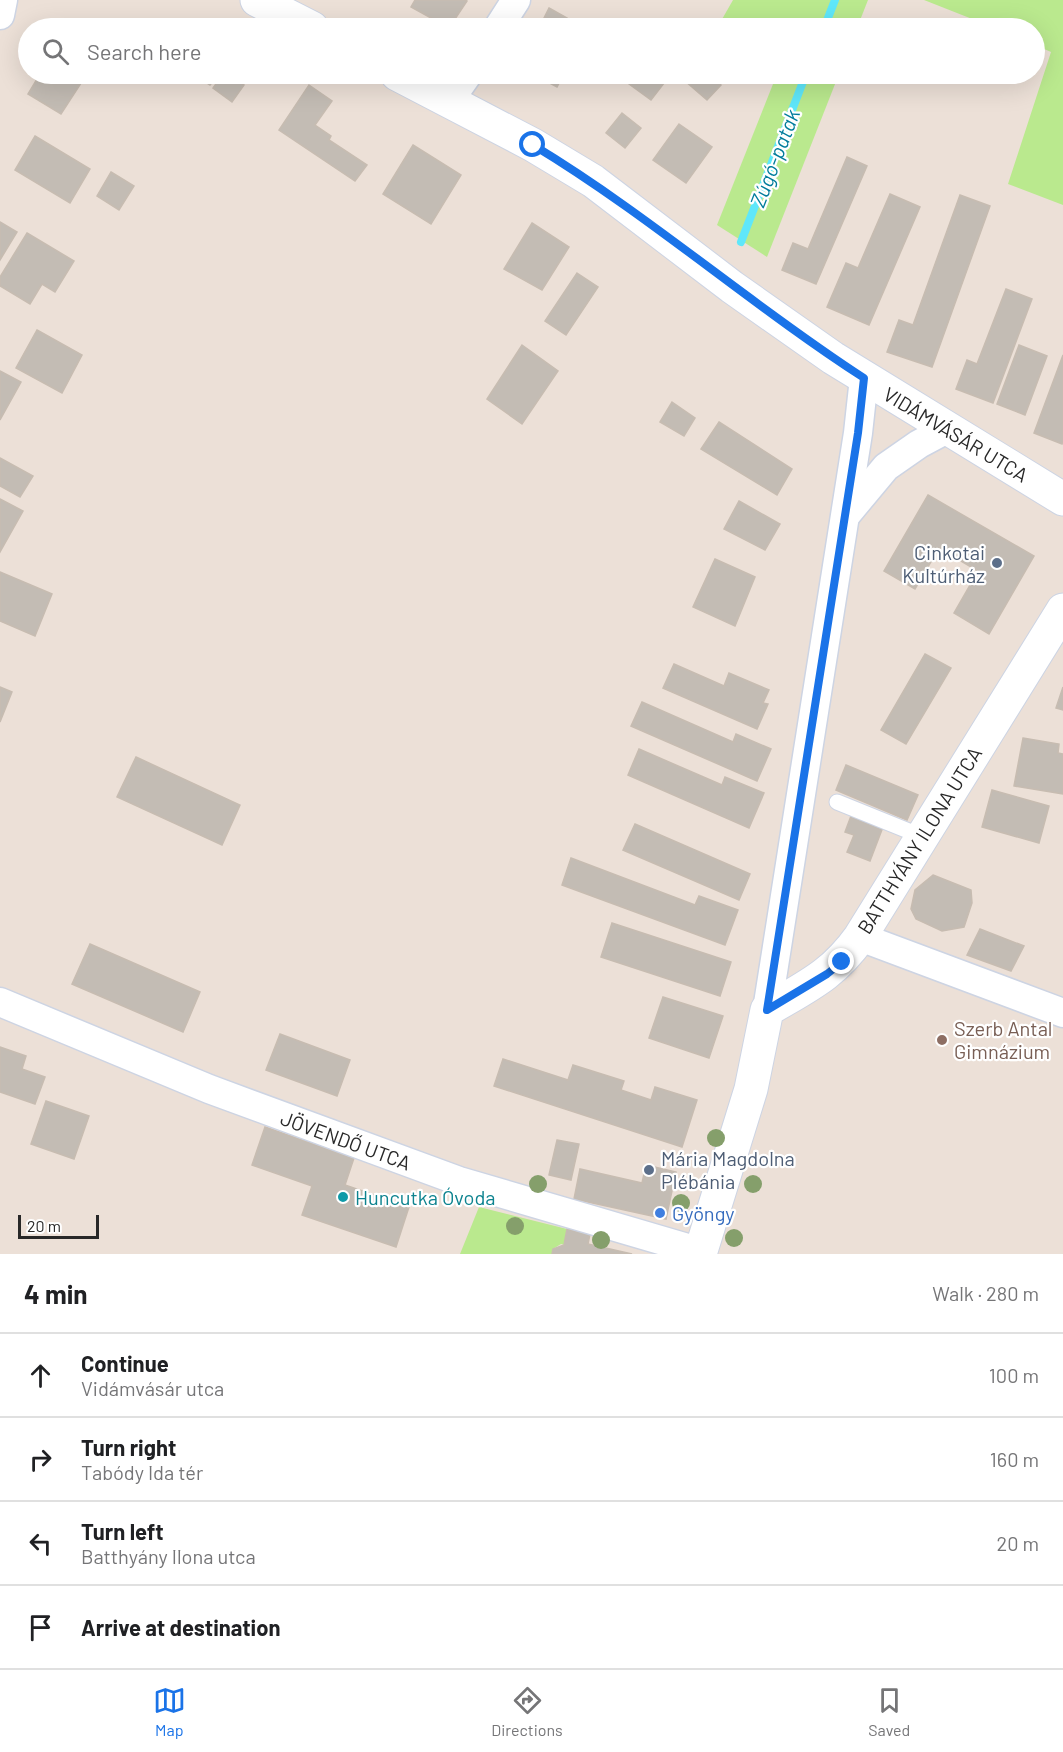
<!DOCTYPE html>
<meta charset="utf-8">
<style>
body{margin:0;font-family:Barlow,sans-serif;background:#f6f6f6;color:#202124}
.scale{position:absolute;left:18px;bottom:15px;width:81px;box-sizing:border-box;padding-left:6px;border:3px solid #282828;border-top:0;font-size:16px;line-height:21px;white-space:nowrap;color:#282828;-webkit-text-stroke:4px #fff;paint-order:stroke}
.stop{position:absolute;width:18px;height:18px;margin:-14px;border:4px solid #1a73e8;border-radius:50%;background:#fff}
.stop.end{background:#1a73e8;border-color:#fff;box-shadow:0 2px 6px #0008}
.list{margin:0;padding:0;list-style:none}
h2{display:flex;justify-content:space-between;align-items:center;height:78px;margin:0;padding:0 24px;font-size:26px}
h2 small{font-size:20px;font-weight:400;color:#757577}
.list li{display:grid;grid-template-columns:39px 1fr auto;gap:18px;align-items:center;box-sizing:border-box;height:84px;padding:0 24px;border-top:2px solid #e0e0e0}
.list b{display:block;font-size:22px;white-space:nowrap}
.list p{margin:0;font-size:20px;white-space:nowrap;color:#757577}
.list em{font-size:20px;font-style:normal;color:#757577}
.icon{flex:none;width:33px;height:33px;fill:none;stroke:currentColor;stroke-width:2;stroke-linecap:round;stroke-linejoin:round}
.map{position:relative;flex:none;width:1063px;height:1254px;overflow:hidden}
.search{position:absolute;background:#fff;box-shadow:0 6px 24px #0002;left:18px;right:18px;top:18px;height:66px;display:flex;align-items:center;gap:15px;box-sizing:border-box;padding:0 21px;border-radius:33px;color:#757577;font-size:22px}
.sheet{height:414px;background:#fff}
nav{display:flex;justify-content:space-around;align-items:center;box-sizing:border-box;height:84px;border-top:2px solid #e0e0e0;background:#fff;font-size:16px;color:#757577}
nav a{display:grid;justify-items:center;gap:3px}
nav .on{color:#1a73e8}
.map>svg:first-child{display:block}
</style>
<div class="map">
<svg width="1063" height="1254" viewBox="0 0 1063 1254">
<rect width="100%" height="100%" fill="#ece0d7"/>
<!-- green -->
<g fill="#bae98e">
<polygon points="733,0 868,0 857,28 717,28"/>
<polygon points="924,0 1063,0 1063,205 1008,184 1051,52 1035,45 1034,28 995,28"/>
<polygon points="777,74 839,74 767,257 717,225"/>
<polygon points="479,1207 567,1229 565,1245 561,1244 553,1249 552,1254 460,1254"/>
</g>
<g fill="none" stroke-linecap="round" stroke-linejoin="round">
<!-- stream -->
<g stroke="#5fe7fa" stroke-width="8">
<polyline points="824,28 835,0"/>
<polyline points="741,242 806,74"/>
</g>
</g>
<!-- building -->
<g fill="#c3bcb4" stroke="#c7bcb1" stroke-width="1.5">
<polygon points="415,0 465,0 467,1 449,28 411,7"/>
<polygon points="549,8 567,18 561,28 539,28"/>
<polygon points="40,74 72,74 83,80 61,114 28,94"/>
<polygon points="193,74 219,74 210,85"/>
<polygon points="223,74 227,74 244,85 232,102 213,88"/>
<polygon points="533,74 564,74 557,87"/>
<polygon points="620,74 671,74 651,100 618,76"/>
<polygon points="691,74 709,74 721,85 707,100 685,81"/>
<polygon points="309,85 332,101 315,125 331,136 329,140 367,165 355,181 279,130"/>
<polygon points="622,113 641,128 625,148 606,133"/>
<polygon points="679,124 712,147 686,183 653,160"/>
<polygon points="35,136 90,169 70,203 15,170"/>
<polygon points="413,145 461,175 431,224 383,194"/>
<polygon points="847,157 867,166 816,284 782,270 793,243 808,249"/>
<polygon points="111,172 134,186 119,210 97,196"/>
<polygon points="890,194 920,207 869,325 827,307 846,263 858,268"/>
<polygon points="960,195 990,206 932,367 887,352 899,320 913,325"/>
<polygon points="0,222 17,232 0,260"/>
<polygon points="532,223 569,247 542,290 504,269"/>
<polygon points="27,233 74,261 55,292 42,284 30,304 0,286 0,277"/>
<polygon points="577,273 598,287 566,335 545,321"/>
<polygon points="1006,289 1032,299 993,403 956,389 967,360 977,364"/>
<polygon points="37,330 82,355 62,393 16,368"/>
<polygon points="522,345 558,371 522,424 487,399"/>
<polygon points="1019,345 1047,356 1025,415 997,404"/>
<polygon points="1063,355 1063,441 1062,444 1034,433"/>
<polygon points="0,371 21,382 0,420"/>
<polygon points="672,402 695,418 684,436 660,422"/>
<polygon points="719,422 792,469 777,495 701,449"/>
<polygon points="0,458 33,476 20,497 0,486"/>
<polygon points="928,495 1034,556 989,634 954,613 978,571 939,548 915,589 884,571"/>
<polygon points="0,499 23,511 0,552"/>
<polygon points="739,501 780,524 765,550 724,529"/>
<polygon points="715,559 755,577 735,626 693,607"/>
<polygon points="0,572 52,594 35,636 0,621"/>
<polygon points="925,654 951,668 906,744 881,730"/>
<polygon points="674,664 724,686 729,673 769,690 763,703 768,704 757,729 663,688"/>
<polygon points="0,687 12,692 0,722"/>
<polygon points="1063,687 1063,710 1056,708"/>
<polygon points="642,702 733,742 736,734 771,749 757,781 631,726"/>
<polygon points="1023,738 1059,744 1058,753 1063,754 1063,794 1014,786"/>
<polygon points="639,749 722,785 725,777 764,793 749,828 628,775"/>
<polygon points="136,757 240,805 222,845 117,797"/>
<polygon points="846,765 918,795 907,820 836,790"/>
<polygon points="992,790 1049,806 1039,843 982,827"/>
<polygon points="851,816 883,827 870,861 847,852 854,835 845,832"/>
<polygon points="635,824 750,874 739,900 623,850"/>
<polygon points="571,858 695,905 699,896 738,910 725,945 562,885"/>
<polygon points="933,875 971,890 972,903 964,927 942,931 916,919 911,909 915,890"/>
<polygon points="612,923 731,962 720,996 601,957"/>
<polygon points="980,929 1024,946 1011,971 967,955"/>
<polygon points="90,944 200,992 183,1032 72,984"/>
<polygon points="663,997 723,1016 709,1058 649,1038"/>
<polygon points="280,1034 350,1060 337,1096 266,1070"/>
<polygon points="0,1047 26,1056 22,1069 45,1077 35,1104 0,1092"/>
<polygon points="503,1059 568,1080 573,1065 624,1081 621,1090 651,1100 655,1087 697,1100 682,1147 494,1086"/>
<polygon points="46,1101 89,1116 74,1159 31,1144"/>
<polygon points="265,1127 354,1158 345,1185 409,1207 396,1247 302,1215 312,1186 252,1165"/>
<polygon points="557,1140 579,1144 571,1180 549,1175"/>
<polygon points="646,1165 676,1172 666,1219 574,1199 580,1169 642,1183"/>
<polygon points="567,1229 590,1234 588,1244 632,1254 552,1254 553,1249 564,1245"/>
</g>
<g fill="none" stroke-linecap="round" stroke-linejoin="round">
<defs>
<polyline id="service" points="837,802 921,836"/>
<g id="minor">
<polyline points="0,15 3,0"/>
<polyline points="498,28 516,0"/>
<polyline points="449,101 468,74"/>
<polyline points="846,515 886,467 919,444 949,428"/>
<polyline points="860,937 1063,1013"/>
<polyline points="0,1002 209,1089 459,1181 701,1252"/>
<polyline points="767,1010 858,433 864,378"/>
</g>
<path id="tertiary" d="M700,1254L751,1089L767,1010C807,986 832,976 860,937L1063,610"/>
<g id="secondary">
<polyline points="257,0 312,28"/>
<polyline points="397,74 533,145 593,181 732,287 833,358 1063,499"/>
</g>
</defs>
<!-- service casing -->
<use href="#service" stroke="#cdd4e3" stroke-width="17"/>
<!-- minor casing -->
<use href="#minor" stroke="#cdd4e3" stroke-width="31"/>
<!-- tertiary casing -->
<use href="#tertiary" stroke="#cdd4e3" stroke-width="35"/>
<!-- secondary casing -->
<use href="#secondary" stroke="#cdd4e3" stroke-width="35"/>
<!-- service -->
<use href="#service" stroke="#fff" stroke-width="15"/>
<!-- minor -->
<use href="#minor" stroke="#fff" stroke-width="28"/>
<!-- tertiary -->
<use href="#tertiary" stroke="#fff" stroke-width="33"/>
<!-- secondary -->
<use href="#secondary" stroke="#fff" stroke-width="33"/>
</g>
<!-- trees -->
<g fill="#859f6b">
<circle cx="716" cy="1138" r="9"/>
<circle cx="538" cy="1184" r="9"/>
<circle cx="753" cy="1184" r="9"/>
<circle cx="681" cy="1203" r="9"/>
<circle cx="515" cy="1226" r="9"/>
<circle cx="734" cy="1238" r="9"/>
<circle cx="601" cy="1240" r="9"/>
</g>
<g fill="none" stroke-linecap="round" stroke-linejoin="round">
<!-- route -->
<path stroke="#1a73e8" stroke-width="8" d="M533,145C649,215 751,305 864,378L858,433L767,1010L827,974L842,962"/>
</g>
<!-- markers -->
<g fill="#5c6f8a" stroke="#fff" stroke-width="2">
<circle cx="997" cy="563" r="6"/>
<circle cx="649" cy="1170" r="6"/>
</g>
<circle fill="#8d6e63" stroke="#fff" stroke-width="2" cx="942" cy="1040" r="6"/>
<circle fill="#0f9aa8" stroke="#fff" stroke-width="2" cx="343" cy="1197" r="6"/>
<circle fill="#3f7fe0" stroke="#fff" stroke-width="2" cx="660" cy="1213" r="6"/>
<g text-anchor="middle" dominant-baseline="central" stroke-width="4.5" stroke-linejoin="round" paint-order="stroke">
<!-- street labels -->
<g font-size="20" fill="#282828" stroke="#fff">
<text transform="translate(956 434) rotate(31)">VIDÁMVÁSÁR UTCA</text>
<text transform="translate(919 840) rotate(-58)">BATTHYÁNY ILONA UTCA</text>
<text transform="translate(346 1140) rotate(20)">JÖVENDŐ UTCA</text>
</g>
<!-- service labels -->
<g font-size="20" fill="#4e5e75" stroke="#fff" text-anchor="end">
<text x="985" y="552">Cinkotai<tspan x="985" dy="23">Kultúrház</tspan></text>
<text x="661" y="1158" text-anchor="start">Mária Magdolna<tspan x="661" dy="23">Plébánia</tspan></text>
</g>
<!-- education labels -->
<g font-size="20" fill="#785e54" stroke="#fff" text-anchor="start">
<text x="954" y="1028">Szerb Antal<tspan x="954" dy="23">Gimnázium</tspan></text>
</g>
<!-- culture labels -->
<g font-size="20" fill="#0d838f" stroke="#fff" text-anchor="start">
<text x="355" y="1197">Huncutka Óvoda</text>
</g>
<!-- shop labels -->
<g font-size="20" fill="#366cbe" stroke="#fff" text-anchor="start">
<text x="672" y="1213">Gyöngy</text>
</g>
<!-- water labels -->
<g font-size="21" font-style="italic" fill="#017c9c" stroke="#fff">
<text transform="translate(774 158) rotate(-69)">Zúgó-patak</text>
</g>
</g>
</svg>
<div class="scale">20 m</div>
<div class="stop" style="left:533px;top:145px"></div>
<div class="stop end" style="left:842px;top:962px"></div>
<div class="search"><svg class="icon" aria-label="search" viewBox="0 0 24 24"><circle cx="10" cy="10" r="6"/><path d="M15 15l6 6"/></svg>Search here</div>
</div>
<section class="sheet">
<h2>4 min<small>Walk · 280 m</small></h2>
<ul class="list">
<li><svg class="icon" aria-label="ahead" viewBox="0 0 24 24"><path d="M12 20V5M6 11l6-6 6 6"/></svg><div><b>Continue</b><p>Vidámvásár utca</p></div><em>100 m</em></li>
<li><svg class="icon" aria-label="right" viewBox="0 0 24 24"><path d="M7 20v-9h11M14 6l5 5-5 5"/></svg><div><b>Turn right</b><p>Tabódy Ida tér</p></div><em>160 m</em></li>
<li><svg class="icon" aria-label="left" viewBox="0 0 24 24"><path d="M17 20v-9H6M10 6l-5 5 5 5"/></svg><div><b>Turn left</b><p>Batthyány Ilona utca</p></div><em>20 m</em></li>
<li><svg class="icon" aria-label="arrive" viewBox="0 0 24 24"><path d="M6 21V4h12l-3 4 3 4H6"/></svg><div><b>Arrive at destination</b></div></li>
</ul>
</section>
<nav>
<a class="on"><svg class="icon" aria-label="map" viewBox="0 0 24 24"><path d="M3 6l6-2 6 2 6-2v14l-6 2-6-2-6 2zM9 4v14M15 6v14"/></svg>Map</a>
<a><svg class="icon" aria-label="directions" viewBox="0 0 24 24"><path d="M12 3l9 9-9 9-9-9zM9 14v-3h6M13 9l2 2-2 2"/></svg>Directions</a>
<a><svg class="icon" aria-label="saved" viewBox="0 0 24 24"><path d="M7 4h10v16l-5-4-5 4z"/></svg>Saved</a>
</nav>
